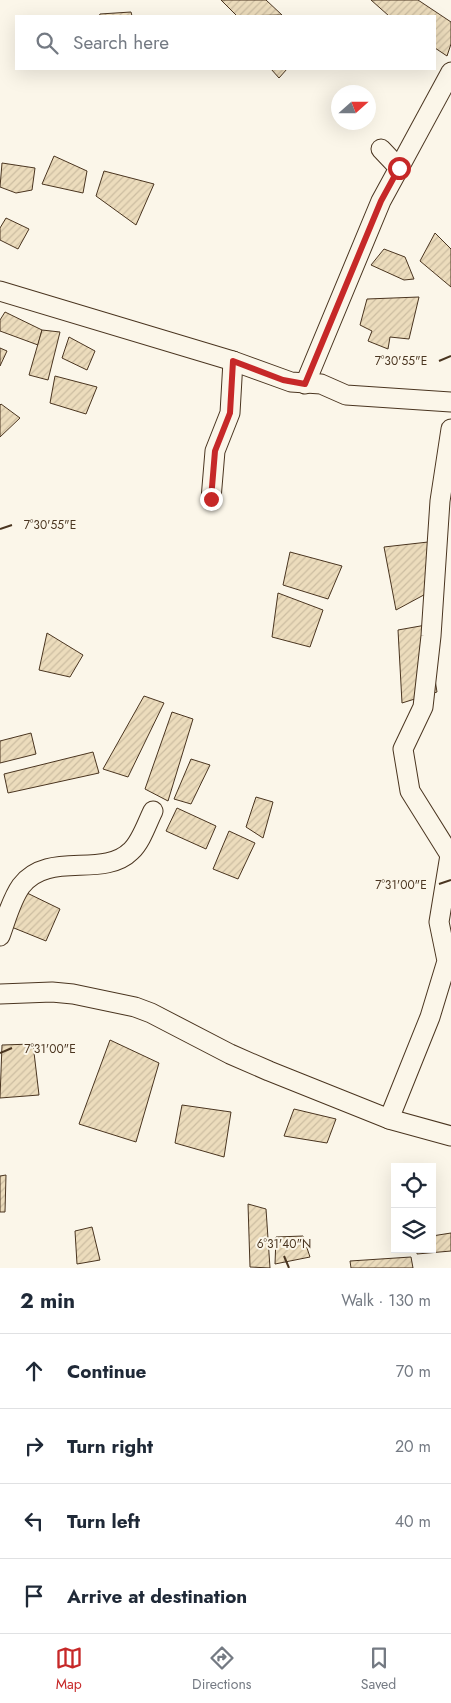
<!DOCTYPE html>
<meta charset="utf-8">
<style>
body{margin:0;font-family:Jost,sans-serif;background:#f6f6f7;color:#1f2937}
.controls{position:absolute;right:15px;bottom:15px;display:grid;overflow:hidden;border-radius:0px;box-shadow:0 5px 20px #0002}
.controls button{width:45px;height:45px;display:grid;place-items:center;padding:0;border:0;border-bottom:1px solid #e0e1e3;background:#fff;color:#1f2937;font:25px sans-serif}
.compass{position:absolute;left:331px;top:85px;width:45px;height:45px;border-radius:50%;background:#fff;box-shadow:0 5px 20px #0002;rotate:69deg}
.stop{position:absolute;width:15px;height:15px;margin:-11px;border:4px solid #c62828;border-radius:50%;background:#fff}
.stop.end{background:#c62828;border-color:#fff;box-shadow:0 1px 5px #0008}
.list{margin:0;padding:0;list-style:none}
h2{display:flex;justify-content:space-between;align-items:center;height:65px;margin:0;padding:0 20px;font-size:21px}
h2 small{font-size:16px;font-weight:400;color:#747a83}
.list li{display:grid;grid-template-columns:32px 1fr auto;gap:15px;align-items:center;box-sizing:border-box;height:75px;padding:0 20px;border-top:1px solid #e0e1e3}
.list b{display:block;font-size:19px;white-space:nowrap}
.list em{font-size:16px;font-style:normal;color:#747a83}
.icon{flex:none;width:28px;height:28px;fill:none;stroke:currentColor;stroke-width:2;stroke-linecap:round;stroke-linejoin:round}
.map{position:relative;flex:none;width:451px;height:1268px;overflow:hidden}
.search{position:absolute;background:#fff;box-shadow:0 5px 20px #0002;left:15px;right:15px;top:15px;height:55px;display:flex;align-items:center;gap:12px;box-sizing:border-box;padding:0 18px;border-radius:0px;color:#747a83;font-size:19px}
.sheet{height:365px;background:#fff}
nav{display:flex;justify-content:space-around;align-items:center;box-sizing:border-box;height:70px;border-top:1px solid #e0e1e3;background:#fff;font-size:14px;color:#747a83}
nav a{display:grid;justify-items:center;gap:2px}
nav .on{color:#c62828}
.map>svg:first-child{display:block}
</style>
<div class="map">
<svg width="451" height="1268" viewBox="0 0 451 1268">
<defs>
<pattern id="building-hatch" width="6" height="6" patternUnits="userSpaceOnUse" patternTransform="scale(1.25)"><rect width="6" height="6" fill="#ecdcbc"/><path d="M-1 1l2-2M0 6l6-6M5 7l2-2" fill="none" stroke="#ccbda1"/></pattern>
</defs>
<rect width="100%" height="100%" fill="#fbf6e9"/>
<!-- building -->
<g fill="url(#building-hatch)" stroke="#4a3520">
<polygon points="221,0 266,0 282,15 237,16"/>
<polygon points="371,0 418,0 451,22 451,44 447,56 435,48 435,16 389,16"/>
<polygon points="131,12 132,16 99,16 100,14"/>
<polygon points="271,69 287,69 279,78"/>
<polygon points="54,156 87,171 83,193 42,184"/>
<polygon points="2,163 35,168 32,190 16,193 0,187"/>
<polygon points="104,171 154,184 136,225 96,196"/>
<polygon points="6,218 29,229 18,249 0,240 0,228"/>
<polygon points="435,233 451,249 451,287 420,261"/>
<polygon points="384,249 405,257 414,279 404,280 371,265"/>
<polygon points="419,297 409,339 390,337 388,349 368,341 372,331 360,325 367,299"/>
<polygon points="5,312 42,330 38,345 0,331 0,320"/>
<polygon points="42,330 60,332 48,380 29,375"/>
<polygon points="69,337 95,351 87,370 62,358"/>
<polygon points="0,348 7,351 0,366"/>
<polygon points="55,376 97,387 86,414 50,403"/>
<polygon points="1,404 20,418 0,437 0,405"/>
<polygon points="437,541 433,590 396,610 384,547"/>
<polygon points="290,552 342,566 328,599 283,585"/>
<polygon points="278,593 323,610 310,647 272,637"/>
<polygon points="426,625 437,692 402,703 398,630"/>
<polygon points="47,633 83,655 70,677 39,670"/>
<polygon points="144,696 164,703 128,777 103,769"/>
<polygon points="172,712 193,719 168,801 145,789"/>
<polygon points="31,733 36,754 0,763 0,741"/>
<polygon points="93,752 99,773 8,793 4,774"/>
<polygon points="191,759 210,765 191,804 174,799"/>
<polygon points="256,797 273,802 263,838 246,827"/>
<polygon points="177,808 216,826 206,849 166,831"/>
<polygon points="229,831 255,843 238,879 213,869"/>
<polygon points="25,892 60,909 46,941 9,926"/>
<polygon points="110,1040 159,1063 136,1142 79,1124"/>
<polygon points="33,1044 39,1095 0,1098 2,1045"/>
<polygon points="182,1105 231,1112 224,1157 175,1143"/>
<polygon points="294,1109 336,1119 327,1143 284,1136"/>
<polygon points="6,1175 5,1212 0,1212 0,1176"/>
<polygon points="248,1204 266,1209 270,1268 250,1267"/>
<polygon points="92,1227 100,1260 77,1264 75,1231"/>
<polygon points="451,1233 451,1251 417,1254 417,1249 432,1249 432,1236"/>
<polygon points="303,1236 310,1257 275,1264 276,1237"/>
<polygon points="411,1257 413,1268 351,1268 350,1261"/>
</g>
<g fill="none" stroke-linecap="round" stroke-linejoin="round">
<defs>
<g id="minor">
<polyline points="399,168 451,72"/>
<polyline points="0,291 233,361 291,382 321,384 346,395 451,402"/>
<polyline points="305,384 381,201 399,168 381,149"/>
<polyline points="211,499 215,451 230,413 233,361"/>
<path d="M0,936C6,920 11,900 21,886C48,850 103,879 131,851C141,842 147,823 153,811"/>
<polyline points="0,994 52,992 73,994 135,1007 151,1013 230,1054 269,1071 389,1119 451,1136"/>
<polyline points="389,1119 430,1017 447,961 439,922 450,855 410,791 403,749 423,707 431,636 440,501 451,429"/>
</g>
</defs>
<!-- minor casing -->
<use href="#minor" stroke="#4a3520" stroke-width="21"/>
<!-- minor -->
<use href="#minor" stroke="#fbf6e9" stroke-width="19"/>
</g>
<g fill="none" stroke-linecap="round" stroke-linejoin="round">
<!-- route -->
<polyline stroke="#c62828" stroke-width="6" points="211,499 215,451 230,413 233,361 283,380 305,384 381,201 399,168"/>
</g>
<!-- ticks -->
<path fill="none" stroke="#4a3520" stroke-width="2" d="M439,361L451,356M0,529L12,525M439,884L451,880M0,1053L12,1048M284,1256L289,1268"/>
<g font-size="12" text-anchor="middle" fill="#4a3520" stroke="#fbf6e9" stroke-width="4" stroke-linejoin="round" paint-order="stroke">
<text x="401" y="365">7°30'55"E</text>
<text x="50" y="529">7°30'55"E</text>
<text x="401" y="889">7°31'00"E</text>
<text x="50" y="1053">7°31'00"E</text>
<text x="284" y="1248">6°31'40"N</text>
</g>
</svg>
<div class="controls">
<button><svg class="icon" aria-label="locate" viewBox="0 0 24 24"><circle cx="12" cy="12" r="6"/><path d="M12 2v4M12 18v4M2 12h4M18 12h4"/></svg></button>
<button><svg class="icon" aria-label="layers" viewBox="0 0 24 24"><path d="M12 4l9 5-9 5-9-5zM3 14l9 5 9-5"/></svg></button>
</div>
<svg class="compass" viewBox="-18 -18 36 36"><path d="M0-13l5 13h-10z" fill="#e53935"/><path d="M0 13l5-13h-10z" fill="#747a83"/></svg>
<div class="stop" style="left:399px;top:168px"></div>
<div class="stop end" style="left:211px;top:499px"></div>
<div class="search"><svg class="icon" aria-label="search" viewBox="0 0 24 24"><circle cx="10" cy="10" r="6"/><path d="M15 15l6 6"/></svg>Search here</div>
</div>
<section class="sheet">
<h2>2 min<small>Walk · 130 m</small></h2>
<ul class="list">
<li><svg class="icon" aria-label="ahead" viewBox="0 0 24 24"><path d="M12 20V5M6 11l6-6 6 6"/></svg><div><b>Continue</b></div><em>70 m</em></li>
<li><svg class="icon" aria-label="right" viewBox="0 0 24 24"><path d="M7 20v-9h11M14 6l5 5-5 5"/></svg><div><b>Turn right</b></div><em>20 m</em></li>
<li><svg class="icon" aria-label="left" viewBox="0 0 24 24"><path d="M17 20v-9H6M10 6l-5 5 5 5"/></svg><div><b>Turn left</b></div><em>40 m</em></li>
<li><svg class="icon" aria-label="arrive" viewBox="0 0 24 24"><path d="M6 21V4h12l-3 4 3 4H6"/></svg><div><b>Arrive at destination</b></div></li>
</ul>
</section>
<nav>
<a class="on"><svg class="icon" aria-label="map" viewBox="0 0 24 24"><path d="M3 6l6-2 6 2 6-2v14l-6 2-6-2-6 2zM9 4v14M15 6v14"/></svg>Map</a>
<a><svg class="icon" aria-label="directions" viewBox="0 0 24 24"><path d="M12 3l9 9-9 9-9-9zM9 14v-3h6M13 9l2 2-2 2"/></svg>Directions</a>
<a><svg class="icon" aria-label="saved" viewBox="0 0 24 24"><path d="M7 4h10v16l-5-4-5 4z"/></svg>Saved</a>
</nav>
